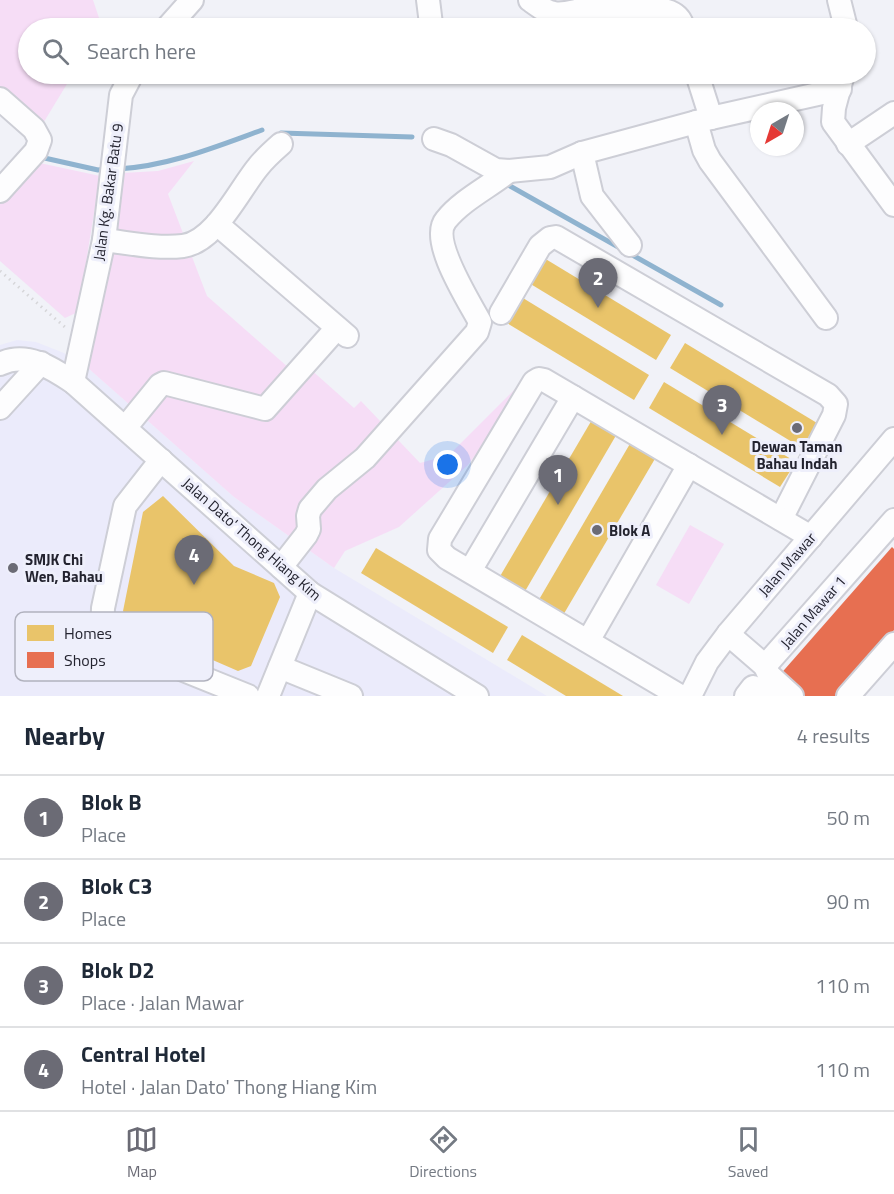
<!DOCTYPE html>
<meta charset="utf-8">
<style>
body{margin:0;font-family:"Titillium Web",sans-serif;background:#f2f2f3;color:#1f2937}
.compass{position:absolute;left:750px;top:102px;width:54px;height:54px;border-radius:50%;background:#fff;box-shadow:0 2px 4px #0004;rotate:219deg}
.you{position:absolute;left:448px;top:465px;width:21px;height:21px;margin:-15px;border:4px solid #fff;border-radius:50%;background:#1a73e8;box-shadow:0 0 0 9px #1a73e833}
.badge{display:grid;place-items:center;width:39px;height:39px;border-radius:50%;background:#6b6b75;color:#fff;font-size:20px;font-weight:700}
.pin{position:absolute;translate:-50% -50px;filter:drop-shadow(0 2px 3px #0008)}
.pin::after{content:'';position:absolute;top:32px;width:21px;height:18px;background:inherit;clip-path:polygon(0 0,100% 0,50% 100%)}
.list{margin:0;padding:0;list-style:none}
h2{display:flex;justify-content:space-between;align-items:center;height:78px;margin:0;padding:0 24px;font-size:26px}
h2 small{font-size:20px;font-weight:400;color:#747a83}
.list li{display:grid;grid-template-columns:39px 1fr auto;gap:18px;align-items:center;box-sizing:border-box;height:84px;padding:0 24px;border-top:2px solid #e0e1e3}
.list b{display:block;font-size:22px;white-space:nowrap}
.list p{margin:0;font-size:20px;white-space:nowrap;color:#747a83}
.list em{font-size:20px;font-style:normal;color:#747a83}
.icon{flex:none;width:33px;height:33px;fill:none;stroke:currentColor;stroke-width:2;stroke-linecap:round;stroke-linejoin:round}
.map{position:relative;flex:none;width:894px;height:696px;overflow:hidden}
.search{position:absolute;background:#fff;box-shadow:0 2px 4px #0004;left:18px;right:18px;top:18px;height:66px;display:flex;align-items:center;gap:15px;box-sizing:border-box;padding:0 21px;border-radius:33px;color:#747a83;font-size:22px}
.sheet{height:414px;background:#fff}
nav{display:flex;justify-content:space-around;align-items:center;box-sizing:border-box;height:84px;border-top:2px solid #e0e1e3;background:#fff;font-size:16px;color:#747a83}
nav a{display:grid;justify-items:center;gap:3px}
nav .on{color:#6b6b75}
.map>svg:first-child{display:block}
</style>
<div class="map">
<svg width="894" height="696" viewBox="0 0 894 696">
<rect width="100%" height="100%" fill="#f1f2f8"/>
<!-- built -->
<polygon fill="#ebebfb" points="17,340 36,342 64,353 88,368 234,497 334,568 547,696 0,696 0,345"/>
<!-- green -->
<g fill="#f6ddf6">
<polygon points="0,0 93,0 101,24 99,28 28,28 28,74 73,74 42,125 0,87"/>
<polygon points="194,161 168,194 207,296 289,368 299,359 354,408 361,401 420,463 449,455 525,379 497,426 468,465 399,527 345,551 334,568 234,497 88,368 123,173 158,171"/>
<polygon points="35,162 100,176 78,312 65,318 0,261 0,201"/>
<polygon points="690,525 724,544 689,604 656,585"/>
</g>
<!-- homes -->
<g fill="#e9c46a">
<polygon points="539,255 671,335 656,360 524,280"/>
<polygon points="518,295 649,375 634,400 502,320"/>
<polygon points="685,343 817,423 802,448 670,368"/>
<polygon points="664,382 796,462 780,487 649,408"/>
<polygon points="593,418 618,432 524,593 499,578"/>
<polygon points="631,442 656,457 562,617 537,603"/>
<polygon points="163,496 234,566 274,583 280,597 251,666 238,671 132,625 123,611 143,512"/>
<polygon points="376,548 508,627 493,653 361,573"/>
<polygon points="522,635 623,696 566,696 507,660"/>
</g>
<!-- shops -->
<polygon fill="#e76f51" points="892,547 894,549 894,630 836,696 800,696 778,677"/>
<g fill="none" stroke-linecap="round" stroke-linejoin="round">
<!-- stream -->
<g stroke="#8fb3cf" stroke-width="5">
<polyline points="281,133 412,137"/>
<polyline points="40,157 98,170 106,169"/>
<path d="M118,169C169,166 215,147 262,130"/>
<polyline points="503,182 721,305"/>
</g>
<defs>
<g id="minor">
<polyline points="428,0 431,24 428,28"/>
<path d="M530,0C537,5 546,12 554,13C565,15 576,10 587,9C596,9 606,11 615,11C637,11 677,0 683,28"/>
<polyline points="839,0 846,28"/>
<polyline points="167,28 192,0"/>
<polyline points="697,74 711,118"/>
<polyline points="842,78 834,108 833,122 894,205"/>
<polyline points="0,99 34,129 40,140 36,151 0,191"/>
<polyline points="696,122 704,150 710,161 826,318"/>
<polyline points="434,139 451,145 496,170 509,171 550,167 582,153 711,118 840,89"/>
<polyline points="848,144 894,113"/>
<polyline points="582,153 592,196 630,245"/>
<polyline points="217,224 347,336"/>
<path d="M104,240C130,243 157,249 183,246C215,242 239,190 258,167C265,158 273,151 281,144"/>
<polyline points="501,313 540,246 550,238 556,237 828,395 836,404 834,415 781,519"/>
<path d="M0,364C26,351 52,368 73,382L310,593L477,696"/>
<polyline points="73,382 104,240 121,95 132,74"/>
<polyline points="573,397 544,380 539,379 534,382 440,539 439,550 447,558 680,696"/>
<polyline points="0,408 41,363"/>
<polyline points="125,428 160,385 164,383 265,409 337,328"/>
<path d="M161,460L125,506L103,608C102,626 109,636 124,646L248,696"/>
<path d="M281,567L306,535L309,529L308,516L310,509L327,489L365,458L477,332L480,322C469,301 429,240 446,220C462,200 489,187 509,171"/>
<polyline points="470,571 573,397 811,537"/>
<polyline points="728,634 765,666 894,520"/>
<polyline points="588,641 689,465"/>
<polyline points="765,666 769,675 792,696"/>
<polyline points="280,667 351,696"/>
<polyline points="268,696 310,593"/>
<polyline points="690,696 707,662 728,634 894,439"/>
<polyline points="746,696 753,687 767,696"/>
<polyline points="848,696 894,644"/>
</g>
</defs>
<!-- minor casing -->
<use href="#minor" stroke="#cdced6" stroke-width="26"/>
<!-- path -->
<polyline stroke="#d6d6d9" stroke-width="3" stroke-dasharray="1.5 4.5" stroke-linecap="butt" points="0,271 66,328"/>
<!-- minor -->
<use href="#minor" stroke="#fdfdfe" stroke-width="22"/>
</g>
<!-- markers -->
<g fill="#6b6b75" stroke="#eeeffb" stroke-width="2">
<circle cx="797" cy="428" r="6"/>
<circle cx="597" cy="530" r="6"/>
<circle cx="13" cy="568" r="6"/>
</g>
<g text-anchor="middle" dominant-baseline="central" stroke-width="6" stroke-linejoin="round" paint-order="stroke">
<!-- street labels -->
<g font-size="15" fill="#23232f" stroke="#eeeffb">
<text transform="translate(108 192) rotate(-82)">Jalan Kg. Bakar Batu 9</text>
<text transform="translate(252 539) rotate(41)">Jalan Dato' Thong Hiang Kim</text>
<text transform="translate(787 564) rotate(-49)">Jalan Mawar</text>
<text transform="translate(813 612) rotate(-49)">Jalan Mawar 1</text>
</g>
<!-- poi labels -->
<g font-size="15" font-weight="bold" fill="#23232f" stroke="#eeeffb" text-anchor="start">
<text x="797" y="446" text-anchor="middle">Dewan Taman<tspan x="797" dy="17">Bahau Indah</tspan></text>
<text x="609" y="530">Blok A</text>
<text x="25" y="559">SMJK Chi<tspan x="25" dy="17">Wen, Bahau</tspan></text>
</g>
</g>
<!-- legend -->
<rect x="15" y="612" width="198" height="69" rx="9" fill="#eeeffb" stroke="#b1b2be" stroke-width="1.5"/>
<rect x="27" y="625" width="27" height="16" fill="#e9c46a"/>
<rect x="27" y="652" width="27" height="16" fill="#e76f51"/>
<g font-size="16" fill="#23232f">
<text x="64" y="639">Homes</text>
<text x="64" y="666">Shops</text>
</g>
</svg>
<svg class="compass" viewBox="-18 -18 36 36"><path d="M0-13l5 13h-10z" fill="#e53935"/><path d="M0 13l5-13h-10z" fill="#747a83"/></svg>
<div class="you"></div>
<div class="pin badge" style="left:558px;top:505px">1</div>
<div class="pin badge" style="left:598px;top:308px">2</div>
<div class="pin badge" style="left:722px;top:435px">3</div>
<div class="pin badge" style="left:194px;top:585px">4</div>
<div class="search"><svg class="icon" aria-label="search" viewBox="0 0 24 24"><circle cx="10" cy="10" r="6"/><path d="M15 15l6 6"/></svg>Search here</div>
</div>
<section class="sheet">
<h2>Nearby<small>4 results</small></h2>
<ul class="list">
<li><span class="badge">1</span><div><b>Blok B</b><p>Place</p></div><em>50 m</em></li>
<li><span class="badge">2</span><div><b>Blok C3</b><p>Place</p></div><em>90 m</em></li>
<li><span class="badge">3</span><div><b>Blok D2</b><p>Place · Jalan Mawar</p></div><em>110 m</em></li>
<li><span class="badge">4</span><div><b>Central Hotel</b><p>Hotel · Jalan Dato' Thong Hiang Kim</p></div><em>110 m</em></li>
</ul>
</section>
<nav>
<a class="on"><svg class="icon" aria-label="map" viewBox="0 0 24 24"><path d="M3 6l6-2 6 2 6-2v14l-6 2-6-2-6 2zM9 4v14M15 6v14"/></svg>Map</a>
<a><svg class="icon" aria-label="directions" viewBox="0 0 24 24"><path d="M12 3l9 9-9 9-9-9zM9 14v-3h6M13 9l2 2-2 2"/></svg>Directions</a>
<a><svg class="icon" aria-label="saved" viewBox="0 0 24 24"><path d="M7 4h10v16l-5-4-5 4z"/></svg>Saved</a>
</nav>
